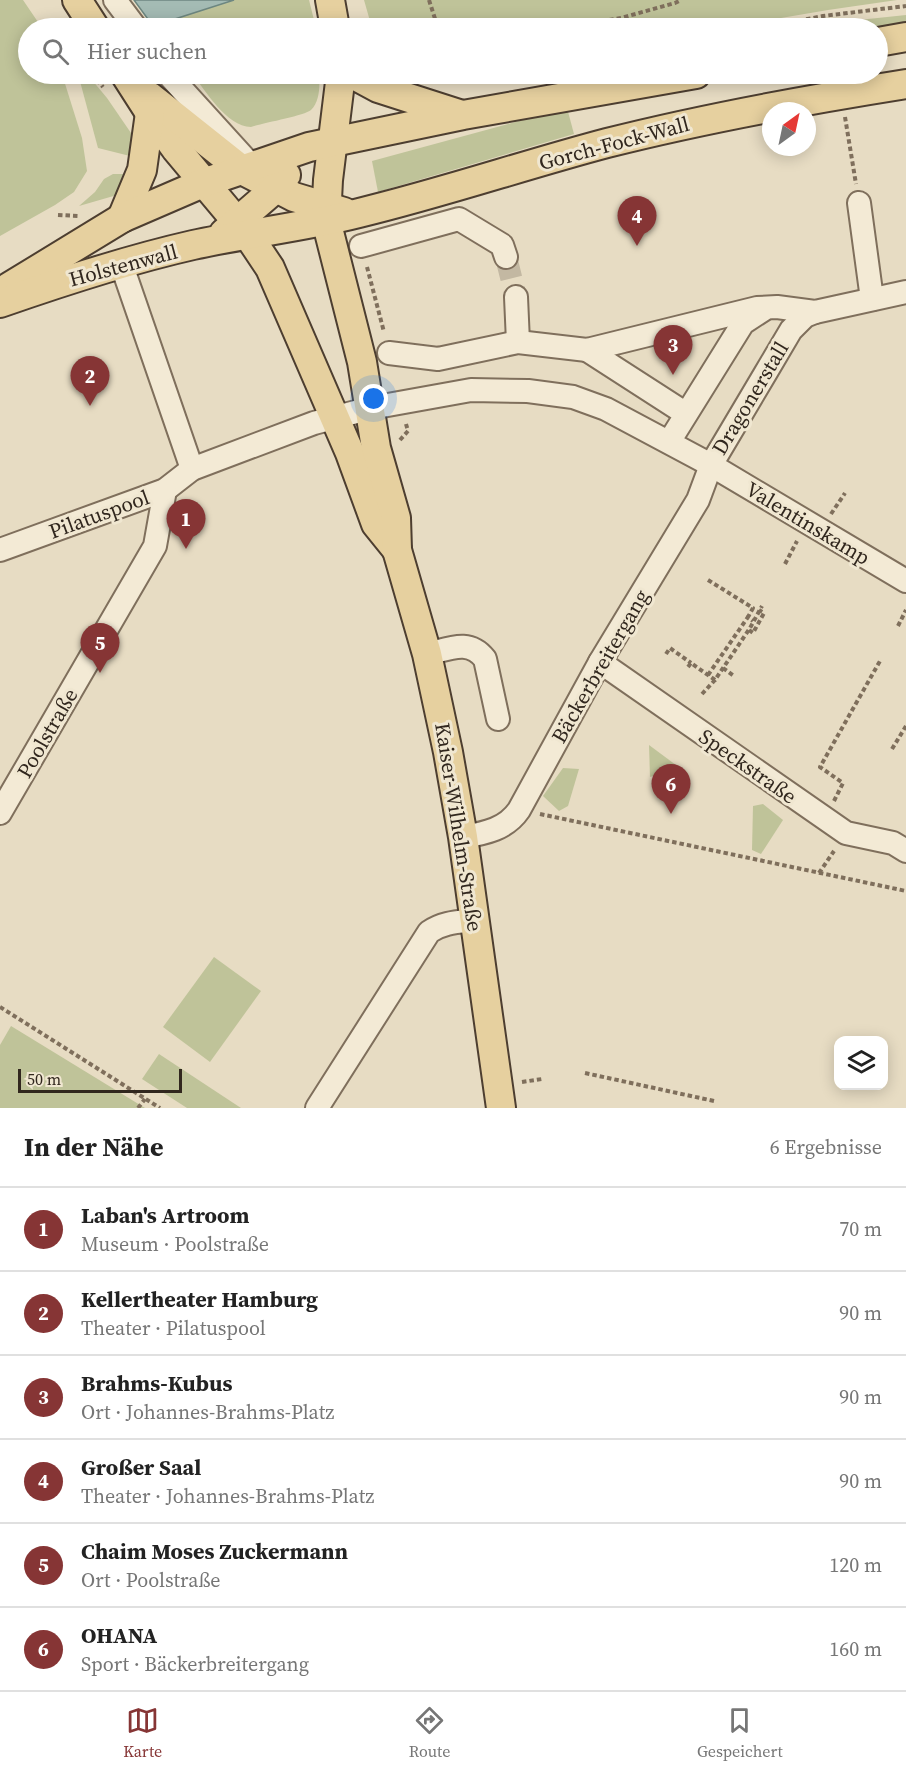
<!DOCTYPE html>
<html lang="de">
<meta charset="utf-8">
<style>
body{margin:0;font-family:"Source Serif 4",serif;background:#f6f6f6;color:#222}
.controls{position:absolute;right:18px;bottom:18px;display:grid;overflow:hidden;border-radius:12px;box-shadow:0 3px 15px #0003}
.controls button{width:54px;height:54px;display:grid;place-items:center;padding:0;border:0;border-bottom:2px solid #e0e0e0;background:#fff;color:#222;font:30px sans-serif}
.compass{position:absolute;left:762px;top:102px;width:54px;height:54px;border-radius:50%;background:#fff;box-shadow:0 3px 15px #0003;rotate:33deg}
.scale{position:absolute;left:18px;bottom:15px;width:164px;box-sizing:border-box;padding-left:6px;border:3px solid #31271e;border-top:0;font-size:16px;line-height:21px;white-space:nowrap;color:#31271e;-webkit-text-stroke:4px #f0e7d1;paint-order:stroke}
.you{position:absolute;left:374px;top:399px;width:21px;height:21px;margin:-15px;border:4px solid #fff;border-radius:50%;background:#1a73e8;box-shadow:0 0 0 9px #1a73e833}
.badge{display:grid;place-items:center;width:39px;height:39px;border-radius:50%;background:#863535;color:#fff;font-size:20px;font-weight:700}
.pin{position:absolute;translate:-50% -50px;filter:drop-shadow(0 2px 3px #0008)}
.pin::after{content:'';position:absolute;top:32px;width:21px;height:18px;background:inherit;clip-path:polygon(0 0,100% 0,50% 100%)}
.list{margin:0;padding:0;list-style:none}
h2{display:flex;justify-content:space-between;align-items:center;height:78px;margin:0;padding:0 24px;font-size:26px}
h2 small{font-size:20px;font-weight:400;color:#767676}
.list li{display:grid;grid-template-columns:39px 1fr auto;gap:18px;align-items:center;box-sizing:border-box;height:84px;padding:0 24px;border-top:2px solid #e0e0e0}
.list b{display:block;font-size:22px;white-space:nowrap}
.list p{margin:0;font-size:20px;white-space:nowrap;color:#767676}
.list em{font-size:20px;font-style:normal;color:#767676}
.icon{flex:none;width:33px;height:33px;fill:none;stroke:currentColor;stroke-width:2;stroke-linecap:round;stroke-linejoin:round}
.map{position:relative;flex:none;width:906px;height:1108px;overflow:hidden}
.search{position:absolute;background:#fff;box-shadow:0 3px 15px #0003;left:18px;right:18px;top:18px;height:66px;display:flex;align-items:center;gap:15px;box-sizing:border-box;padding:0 21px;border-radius:33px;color:#767676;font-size:22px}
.sheet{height:582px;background:#fff}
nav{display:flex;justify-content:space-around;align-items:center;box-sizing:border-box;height:84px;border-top:2px solid #e0e0e0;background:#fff;font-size:16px;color:#767676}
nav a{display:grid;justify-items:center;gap:3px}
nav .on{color:#863535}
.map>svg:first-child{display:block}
</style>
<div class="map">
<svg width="906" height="1108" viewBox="0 0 906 1108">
<rect width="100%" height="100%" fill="#e7dcc3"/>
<!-- green -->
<g fill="#bfc399">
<polygon points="0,0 23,0 42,28 28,28 28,74 62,74 82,138 87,171 74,192 55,205 0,236"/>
<polygon points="134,0 309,0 316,28 155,28"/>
<polygon points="364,0 897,0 828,10 723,28 372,28"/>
<polygon points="906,15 906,25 878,28 818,28 868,19"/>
<polygon points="78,74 87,74 107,98 131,133 134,157 98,148"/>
<path d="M192,74H319C320,84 320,102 311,110C304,116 262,123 251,127C226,126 206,91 192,74Z"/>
<polygon points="567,108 574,134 378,192 372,161"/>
<polygon points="113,174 130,174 117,195 79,206 95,192 104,179"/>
<polygon points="649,745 680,768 650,777"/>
<polygon points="563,768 579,769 568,806 559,811 543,796"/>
<polygon points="763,804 783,820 761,854 752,850 753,806"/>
<polygon points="214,957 261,991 210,1062 163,1027"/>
<polygon points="11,1026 145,1108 0,1108 0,1045"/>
<polygon points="159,1054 241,1108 187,1108 142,1079"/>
</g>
<!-- water -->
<polygon fill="#a4bbb4" stroke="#6d8781" stroke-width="1.5" points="134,0 234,0 153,26"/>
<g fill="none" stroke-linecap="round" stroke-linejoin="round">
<!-- minor-tunnel -->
<polyline stroke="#c3b8a2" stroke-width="22" stroke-dasharray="22 11" stroke-linecap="butt" points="506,257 516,297"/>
<defs>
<g id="minor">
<polyline points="115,0 136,28"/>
<polyline points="168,74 247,161"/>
<polyline points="859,203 872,299"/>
<polyline points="361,246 459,219 502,245 506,257"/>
<polyline points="121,263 192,469"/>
<polyline points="516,297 518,342"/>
<polyline points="587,350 677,408"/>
<polyline points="389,353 438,359 518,342 587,350 757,308 777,307 815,312 906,292"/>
<polyline points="669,442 743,323 763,310"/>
<polyline points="0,550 165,490 192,469 314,423 371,408 471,390 528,391 573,397 606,409 711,465 906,581"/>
<path d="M427,654C449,649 469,638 485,659L498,719"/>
<polyline points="600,662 846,833 893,843 906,851"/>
<polyline points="0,813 155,546 165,490"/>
<path d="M463,837C486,833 506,829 519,810L600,662L698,500L711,465L765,374L791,330L805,316L815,312"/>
<path d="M317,1108L429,932C443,922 459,922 475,920"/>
</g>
<g id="major">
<polyline points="77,0 95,28"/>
<polyline points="330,0 335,28"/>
<polyline points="878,42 906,37"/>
<polyline points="125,74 150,113 176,149 248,235 270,268 350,453 376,524 397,550"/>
<polyline points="341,74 328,180 326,220 362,362 376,448 396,518 397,550 427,654 448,752 463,837 501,1108"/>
<polyline points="352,74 378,88 459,114"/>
<polyline points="149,96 242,170 294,197 344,212"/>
<polyline points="122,218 142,170 150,113"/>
<polyline points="224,233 276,188 286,175"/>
<polyline points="9,287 122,218 203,183 309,147 463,115 696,74"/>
<path d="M0,303C63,281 127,260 193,245C248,233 304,227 359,213C442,193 524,165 607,143C706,118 805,100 906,84"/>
</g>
</defs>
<!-- minor casing -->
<use href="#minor" stroke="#7f6f5c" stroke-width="26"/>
<!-- major casing -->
<use href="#major" stroke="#4d3e30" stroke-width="32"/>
<!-- path -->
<g stroke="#7f6f5c" stroke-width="4" stroke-dasharray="4.5 3" stroke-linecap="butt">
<polyline points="429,0 438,28"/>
<polyline points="565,28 621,18 675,3 681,0"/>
<polyline points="762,28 823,16 906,6"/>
<polyline points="92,74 103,87"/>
<polyline points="845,117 856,184"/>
<polyline points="58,215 79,216"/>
<polyline points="367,267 384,332"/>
<polyline points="400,440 408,431 406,424"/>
<polyline points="831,514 845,493"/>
<polyline points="785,564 797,541"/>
<polyline points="708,580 753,608 748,617"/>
<polyline points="898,626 906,610"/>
<polyline points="749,630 753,633 764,613 759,610"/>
<polyline points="666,654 670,648 691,663"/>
<polyline points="688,667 691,663 715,680 750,628 762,606"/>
<polyline points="723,668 734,676"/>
<polyline points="708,675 748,617 753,621"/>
<polyline points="702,694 715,680"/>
<polyline points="892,749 906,726"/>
<polyline points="834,801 843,783 820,767 880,661"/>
<polyline points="540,814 906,891"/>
<polyline points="819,873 834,851"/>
<polyline points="0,1007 160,1108"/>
<polyline points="585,1073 714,1101"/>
<polyline points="522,1082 542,1079"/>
<polyline points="138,1108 145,1099"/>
</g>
<!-- minor -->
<use href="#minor" stroke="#f3ead5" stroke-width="22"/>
<!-- major -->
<use href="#major" stroke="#e6d09f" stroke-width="28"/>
</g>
<g text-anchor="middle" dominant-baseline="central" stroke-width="6" stroke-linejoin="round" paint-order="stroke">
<!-- street labels -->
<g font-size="21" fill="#31271e" stroke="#f0e7d1">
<text transform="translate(614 143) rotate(-15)">Gorch-Fock-Wall</text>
<text transform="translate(123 265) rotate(-15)">Holstenwall</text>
<text transform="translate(750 398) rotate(-59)">Dragonerstall</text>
<text transform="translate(99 514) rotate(-20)">Pilatuspool</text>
<text transform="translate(808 523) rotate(31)">Valentinskamp</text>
<text transform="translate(600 666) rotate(-60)">Bäckerbreitergang</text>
<text transform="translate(47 733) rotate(-60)">Poolstraße</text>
<text transform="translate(748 766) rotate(35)">Speckstraße</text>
<text transform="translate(459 827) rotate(81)">Kaiser-Wilhelm-Straße</text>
</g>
</g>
</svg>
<div class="controls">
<button><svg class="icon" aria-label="layers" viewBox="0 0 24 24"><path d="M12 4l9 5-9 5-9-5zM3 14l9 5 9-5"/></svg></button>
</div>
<svg class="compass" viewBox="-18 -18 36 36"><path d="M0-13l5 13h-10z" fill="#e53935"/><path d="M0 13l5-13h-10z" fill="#767676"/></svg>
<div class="scale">50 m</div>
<div class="you"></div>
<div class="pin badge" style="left:186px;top:549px">1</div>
<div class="pin badge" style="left:90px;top:406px">2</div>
<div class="pin badge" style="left:673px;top:375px">3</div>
<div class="pin badge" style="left:637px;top:246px">4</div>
<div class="pin badge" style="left:100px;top:673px">5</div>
<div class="pin badge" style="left:671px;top:814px">6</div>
<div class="search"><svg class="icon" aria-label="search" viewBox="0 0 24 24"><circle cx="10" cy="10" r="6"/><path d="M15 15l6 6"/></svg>Hier suchen</div>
</div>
<section class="sheet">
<h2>In der Nähe<small>6 Ergebnisse</small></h2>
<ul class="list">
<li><span class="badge">1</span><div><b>Laban's Artroom</b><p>Museum · Poolstraße</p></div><em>70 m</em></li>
<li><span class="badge">2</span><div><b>Kellertheater Hamburg</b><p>Theater · Pilatuspool</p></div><em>90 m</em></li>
<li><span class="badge">3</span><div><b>Brahms-Kubus</b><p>Ort · Johannes-Brahms-Platz</p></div><em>90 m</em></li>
<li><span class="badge">4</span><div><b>Großer Saal</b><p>Theater · Johannes-Brahms-Platz</p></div><em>90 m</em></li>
<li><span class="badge">5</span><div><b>Chaim Moses Zuckermann</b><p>Ort · Poolstraße</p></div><em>120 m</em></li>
<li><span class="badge">6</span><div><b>OHANA</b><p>Sport · Bäckerbreitergang</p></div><em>160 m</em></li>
</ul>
</section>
<nav>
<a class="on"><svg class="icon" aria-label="map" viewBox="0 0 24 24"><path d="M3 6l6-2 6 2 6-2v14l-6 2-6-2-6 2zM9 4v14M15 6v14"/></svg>Karte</a>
<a><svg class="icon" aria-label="directions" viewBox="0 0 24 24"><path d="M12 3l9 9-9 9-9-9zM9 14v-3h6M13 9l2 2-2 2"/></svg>Route</a>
<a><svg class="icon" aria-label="saved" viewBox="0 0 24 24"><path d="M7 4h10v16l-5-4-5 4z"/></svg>Gespeichert</a>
</nav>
